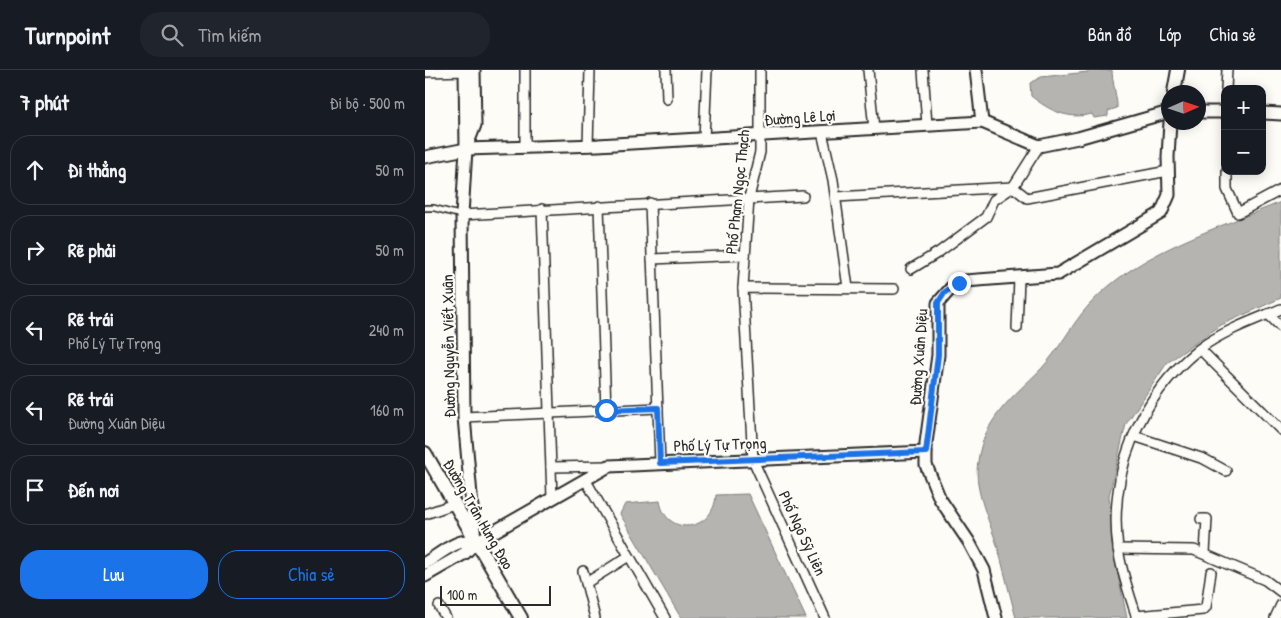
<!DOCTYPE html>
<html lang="vi">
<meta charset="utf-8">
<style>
body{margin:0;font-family:"Patrick Hand",sans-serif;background:#20242c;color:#f1f3f6}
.controls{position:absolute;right:15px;top:15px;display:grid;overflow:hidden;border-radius:10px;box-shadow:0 2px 12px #0003}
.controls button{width:45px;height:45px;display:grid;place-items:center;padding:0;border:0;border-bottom:1px solid #363941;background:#171b24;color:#f1f3f6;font:25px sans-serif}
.compass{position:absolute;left:736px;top:15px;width:45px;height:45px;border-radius:50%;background:#171b24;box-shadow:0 2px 12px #0003;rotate:87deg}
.scale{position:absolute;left:15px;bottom:12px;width:111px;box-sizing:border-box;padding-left:5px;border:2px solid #2b2b2b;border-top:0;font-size:14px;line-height:18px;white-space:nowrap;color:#2b2b2b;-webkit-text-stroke:4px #fdfcf7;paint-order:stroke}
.stop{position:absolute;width:15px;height:15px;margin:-11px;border:4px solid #1a73e8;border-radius:50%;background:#fff}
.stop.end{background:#1a73e8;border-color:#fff;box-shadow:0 1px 5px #0008}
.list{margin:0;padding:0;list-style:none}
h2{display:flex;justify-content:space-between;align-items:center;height:65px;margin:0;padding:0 20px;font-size:21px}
h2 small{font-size:16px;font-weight:400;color:#9ea1a6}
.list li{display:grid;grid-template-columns:32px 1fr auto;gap:15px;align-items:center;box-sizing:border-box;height:70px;margin:0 10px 10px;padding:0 10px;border:1px solid #363941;border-radius:20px}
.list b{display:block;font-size:19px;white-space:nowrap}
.list p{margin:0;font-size:16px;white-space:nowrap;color:#9ea1a6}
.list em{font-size:16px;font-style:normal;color:#9ea1a6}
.actions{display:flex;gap:10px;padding:15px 20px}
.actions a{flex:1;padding:11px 0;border:1px solid #1a73e8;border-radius:20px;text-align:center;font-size:18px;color:#1a73e8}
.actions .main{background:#1a73e8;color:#fff}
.icon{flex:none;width:28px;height:28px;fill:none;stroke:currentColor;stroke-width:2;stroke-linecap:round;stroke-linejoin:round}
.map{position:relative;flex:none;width:856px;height:548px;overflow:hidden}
header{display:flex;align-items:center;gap:30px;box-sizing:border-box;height:70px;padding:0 25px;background:#171b24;border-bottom:1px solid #363941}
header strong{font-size:24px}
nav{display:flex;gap:28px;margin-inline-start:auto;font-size:18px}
.search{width:350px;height:45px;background:#20242c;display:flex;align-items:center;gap:12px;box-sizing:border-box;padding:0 18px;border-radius:20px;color:#9ea1a6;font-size:19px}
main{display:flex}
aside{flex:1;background:#171b24}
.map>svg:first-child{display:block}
</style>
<header>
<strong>Turnpoint</strong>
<div class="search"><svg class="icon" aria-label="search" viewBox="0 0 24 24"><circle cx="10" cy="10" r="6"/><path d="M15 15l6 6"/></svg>Tìm kiếm</div>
<nav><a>Bản đồ</a><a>Lớp</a><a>Chia sẻ</a></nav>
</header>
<main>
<aside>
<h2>7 phút<small>Đi bộ · 500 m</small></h2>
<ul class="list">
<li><svg class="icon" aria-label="ahead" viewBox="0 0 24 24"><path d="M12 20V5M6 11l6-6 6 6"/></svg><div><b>Đi thẳng</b></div><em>50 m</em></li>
<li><svg class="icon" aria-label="right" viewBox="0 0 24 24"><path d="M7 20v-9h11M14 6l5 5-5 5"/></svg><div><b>Rẽ phải</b></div><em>50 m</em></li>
<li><svg class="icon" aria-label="left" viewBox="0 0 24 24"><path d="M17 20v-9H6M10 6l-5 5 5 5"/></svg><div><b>Rẽ trái</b><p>Phố Lý Tự Trọng</p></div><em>240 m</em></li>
<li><svg class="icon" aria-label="left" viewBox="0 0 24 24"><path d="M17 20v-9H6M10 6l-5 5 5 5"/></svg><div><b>Rẽ trái</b><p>Đường Xuân Diệu</p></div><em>160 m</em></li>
<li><svg class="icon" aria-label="arrive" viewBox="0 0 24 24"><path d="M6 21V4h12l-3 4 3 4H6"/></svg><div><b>Đến nơi</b></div></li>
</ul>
<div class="actions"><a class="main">Lưu</a><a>Chia sẻ</a></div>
</aside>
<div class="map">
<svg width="856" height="548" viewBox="0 0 856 548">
<rect width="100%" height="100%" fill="#fdfcf7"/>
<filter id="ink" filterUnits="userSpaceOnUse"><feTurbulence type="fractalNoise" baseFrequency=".02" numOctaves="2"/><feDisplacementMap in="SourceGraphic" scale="10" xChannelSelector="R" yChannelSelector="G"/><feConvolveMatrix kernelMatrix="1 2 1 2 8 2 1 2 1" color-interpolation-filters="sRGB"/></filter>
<g filter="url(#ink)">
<!-- water -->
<g fill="#b5b4b1" stroke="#7e7d7b">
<path d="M663,0H687C687,12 693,31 692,38L683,41V46L669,48L667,44C643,50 625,41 606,26L605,13L616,7L663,2Z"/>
<path d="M856,132V228L796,255L742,293L701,354L684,426L691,495L702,548H591C585,526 580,504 574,482C566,452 548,422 553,391C559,348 588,327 616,299C634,280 646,255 664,235C712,182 791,159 856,132Z"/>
<path d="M323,424L381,548H256L195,444L200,434L235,431C241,468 289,462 291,425Z"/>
</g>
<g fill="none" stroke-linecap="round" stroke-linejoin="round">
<defs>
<polyline id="service" points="0,138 9,138 35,145"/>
<g id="minor">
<polyline points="100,0 100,77"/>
<polyline points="241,0 242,29"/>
<polyline points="443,0 449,59"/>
<polyline points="498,0 502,55"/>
<polyline points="0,2 46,1"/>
<polyline points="801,19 802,0"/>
<polyline points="397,62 408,110 423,218"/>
<polyline points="279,69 282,0"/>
<polyline points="163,76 165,0"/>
<polyline points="802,101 802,119 813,143 856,120"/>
<polyline points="411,127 588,117 602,128 743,101"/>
<polyline points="225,133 235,393"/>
<polyline points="174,136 181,340"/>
<polyline points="117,139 127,428"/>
<polyline points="37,145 378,126"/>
<polyline points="227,189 320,185"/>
<polyline points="486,199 514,182 561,147 569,130 588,117 614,76"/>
<polyline points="318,218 324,128 335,82 335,0"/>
<polyline points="843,244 856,257"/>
<polyline points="592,258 594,208"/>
<polyline points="775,279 856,360"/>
<polyline points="39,347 233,338"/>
<polyline points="709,366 779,389 801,401"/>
<polyline points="126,397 184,396"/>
<polyline points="160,409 240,548"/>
<polyline points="0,444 29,434"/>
<polyline points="776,449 782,449 780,483"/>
<polyline points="693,479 769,480 840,510 856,522"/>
<polyline points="158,501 170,548"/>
<polyline points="161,513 204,486"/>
<polyline points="14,536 21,548"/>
<polyline points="711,546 778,540 781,537 786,502"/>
<polyline points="400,548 328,390 318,218 469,219"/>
<path d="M712,548C705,526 696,501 693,478C683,403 715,326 774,279C798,261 829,250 856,239"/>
<polyline points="850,548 856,535"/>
</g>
<g id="tertiary">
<polyline points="40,0 41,79 37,145 39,347 50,470"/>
<polyline points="551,0 557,52"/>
<polyline points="774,42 800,42"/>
<polyline points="837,43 856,44"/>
<polyline points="43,73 50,55 49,0"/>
<polyline points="0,87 41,79 173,75 557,52 614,76 653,68 744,42"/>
<path d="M0,493C14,485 34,466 51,472"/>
<polyline points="0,506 40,483 51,472 184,396 501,382"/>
<polyline points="571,548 559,500 544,472 515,429 501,395 501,373 513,285 513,233 527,217 540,211 633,204 736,143 744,125 743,87 745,52"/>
</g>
<g id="secondary">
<polyline points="749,22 753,0"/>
<polyline points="0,383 96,548"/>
</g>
</defs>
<!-- service casing -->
<use href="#service" stroke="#2b2b2b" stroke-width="8"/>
<!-- minor casing -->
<use href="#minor" stroke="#2b2b2b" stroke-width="12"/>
<!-- tertiary casing -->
<use href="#tertiary" stroke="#2b2b2b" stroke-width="15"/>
<!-- secondary casing -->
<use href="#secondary" stroke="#2b2b2b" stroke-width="16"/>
<!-- service -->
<use href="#service" stroke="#fdfcf7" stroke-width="4.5"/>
<!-- minor -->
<use href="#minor" stroke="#fdfcf7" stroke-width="9"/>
<!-- tertiary -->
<use href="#tertiary" stroke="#fdfcf7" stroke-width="11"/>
<!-- secondary -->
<use href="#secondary" stroke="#fdfcf7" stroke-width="12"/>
</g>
</g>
<g fill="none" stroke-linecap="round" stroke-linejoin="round" filter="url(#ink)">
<!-- route -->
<polyline stroke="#1a73e8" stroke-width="6" points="181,340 233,338 235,393 501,382 513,285 513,233 520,222 534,213"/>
</g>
<g text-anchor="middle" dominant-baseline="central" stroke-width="4.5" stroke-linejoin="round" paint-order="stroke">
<!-- street labels -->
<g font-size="16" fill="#2b2b2b" stroke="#fdfcf7">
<text transform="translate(375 47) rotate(-4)">Đường Lê Lợi</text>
<text transform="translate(312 122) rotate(-84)">Phố Phạm Ngọc Thạch</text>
<text transform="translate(23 276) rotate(-91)">Đường Nguyễn Viết Xuân</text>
<text transform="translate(493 287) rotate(-86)">Đường Xuân Diệu</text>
<text transform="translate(295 374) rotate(-2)">Phố Lý Tự Trọng</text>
<text transform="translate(54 444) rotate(60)">Đường Trần Hưng Đạo</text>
<text transform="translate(378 463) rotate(65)">Phố Ngô Sỹ Liên</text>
</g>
</g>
</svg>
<div class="controls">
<button>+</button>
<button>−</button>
</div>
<svg class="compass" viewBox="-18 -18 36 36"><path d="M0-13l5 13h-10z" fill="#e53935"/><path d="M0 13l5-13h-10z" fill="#9ea1a6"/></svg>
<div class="scale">100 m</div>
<div class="stop" style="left:181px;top:340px"></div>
<div class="stop end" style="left:534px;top:213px"></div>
</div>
</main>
